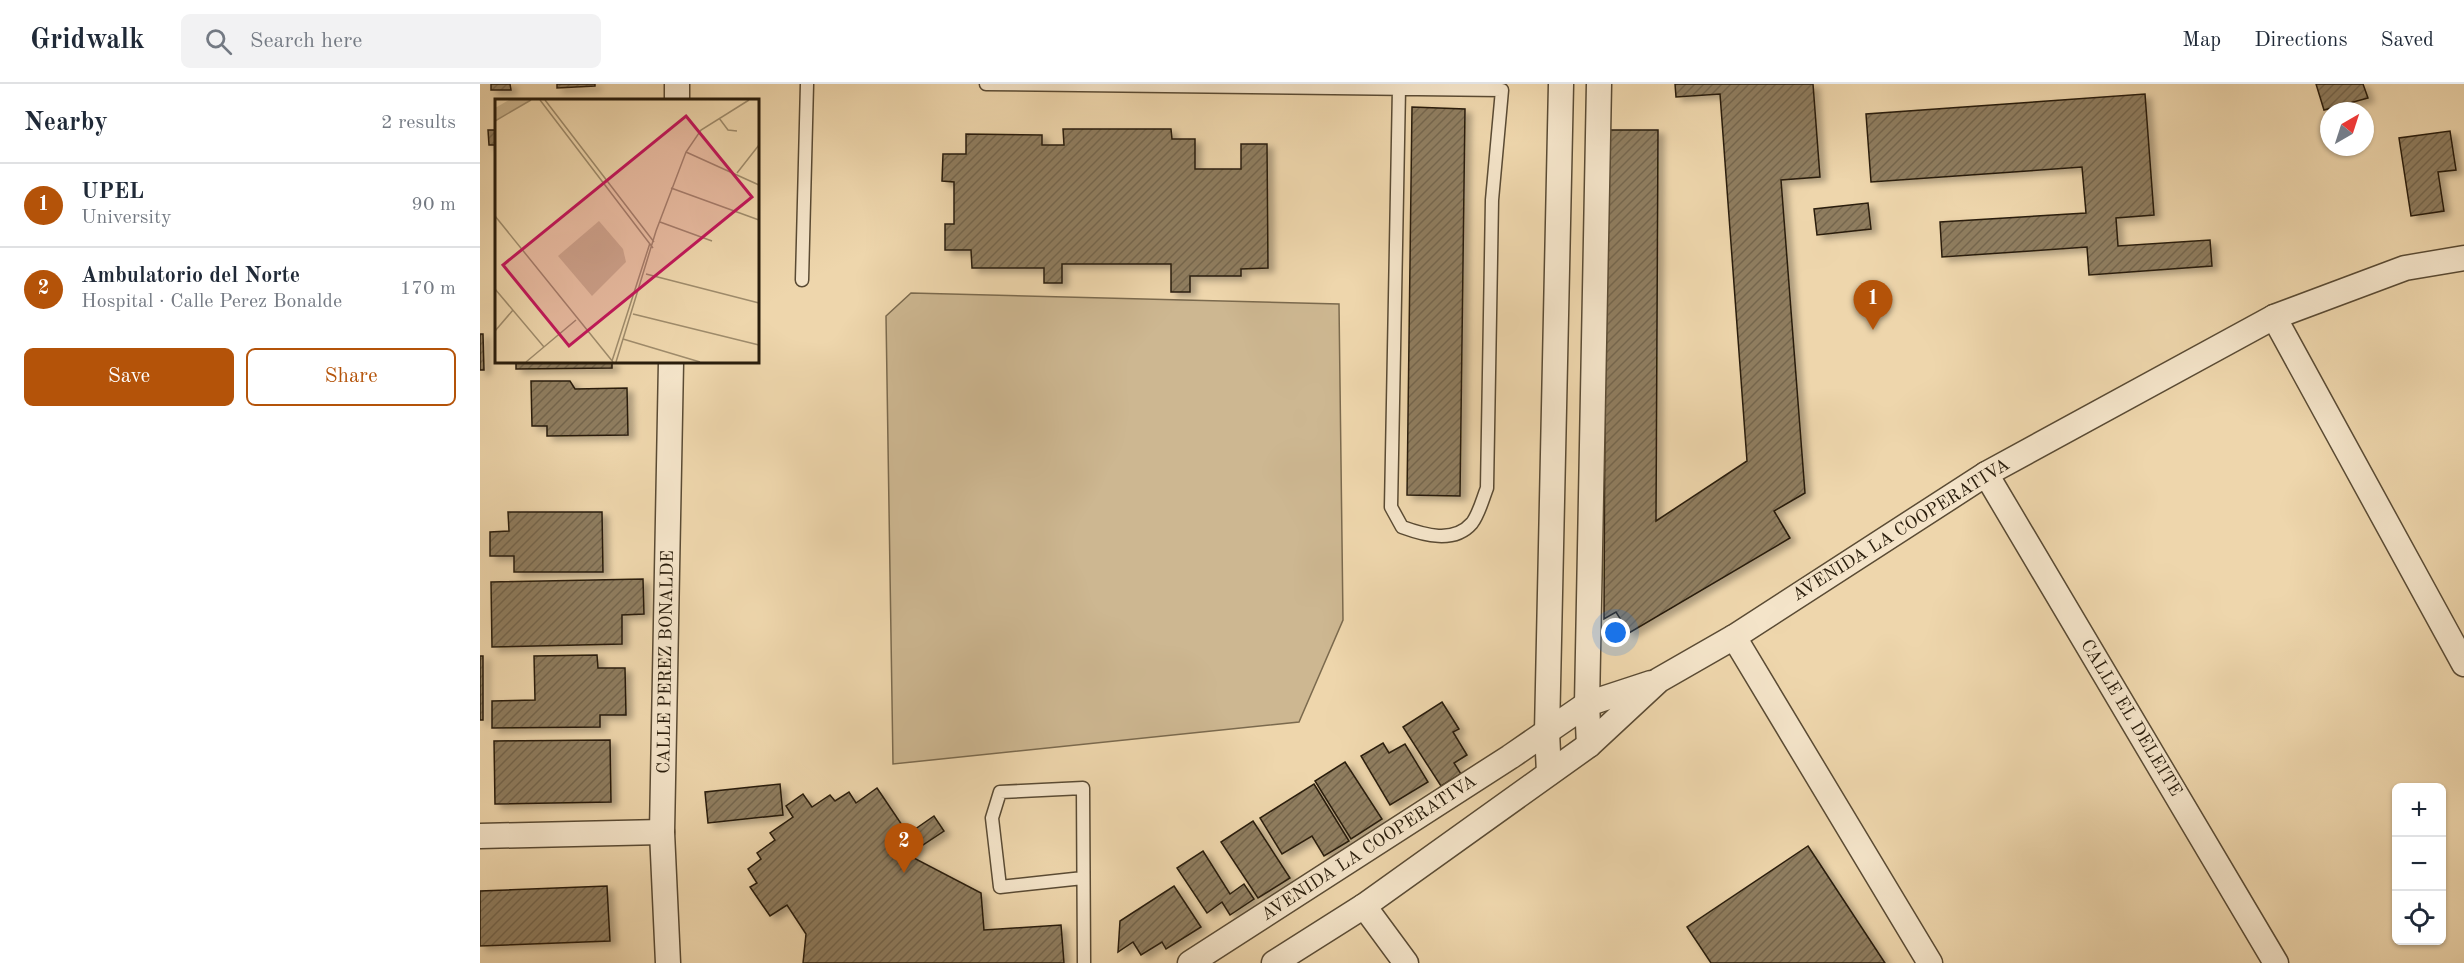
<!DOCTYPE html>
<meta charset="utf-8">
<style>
body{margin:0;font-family:"Old Standard TT",serif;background:#f2f2f3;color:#1f2937}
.controls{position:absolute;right:18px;bottom:18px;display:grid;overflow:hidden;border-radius:9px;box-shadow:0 2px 4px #0004}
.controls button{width:54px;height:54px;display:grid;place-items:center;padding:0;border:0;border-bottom:2px solid #e0e1e3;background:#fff;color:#1f2937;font:30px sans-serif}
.compass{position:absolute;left:1840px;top:18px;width:54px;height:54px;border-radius:50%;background:#fff;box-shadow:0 2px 4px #0004;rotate:39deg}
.you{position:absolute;left:1136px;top:549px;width:21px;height:21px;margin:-15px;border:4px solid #fff;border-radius:50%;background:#1a73e8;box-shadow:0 0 0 9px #1a73e833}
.badge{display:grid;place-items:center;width:39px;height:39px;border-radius:50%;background:#b45309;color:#fff;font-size:20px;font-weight:700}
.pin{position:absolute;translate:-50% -50px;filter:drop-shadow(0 2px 3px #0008)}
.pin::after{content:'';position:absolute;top:32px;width:21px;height:18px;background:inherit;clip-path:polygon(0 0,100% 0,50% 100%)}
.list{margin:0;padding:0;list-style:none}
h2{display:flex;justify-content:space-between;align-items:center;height:78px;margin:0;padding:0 24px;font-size:26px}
h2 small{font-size:20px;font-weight:400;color:#747a83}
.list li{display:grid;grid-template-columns:39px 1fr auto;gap:18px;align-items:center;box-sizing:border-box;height:84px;padding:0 24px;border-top:2px solid #e0e1e3}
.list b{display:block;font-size:22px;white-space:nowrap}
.list p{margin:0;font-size:20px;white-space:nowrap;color:#747a83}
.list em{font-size:20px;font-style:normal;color:#747a83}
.actions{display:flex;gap:12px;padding:18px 24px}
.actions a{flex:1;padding:14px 0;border:2px solid #b45309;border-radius:9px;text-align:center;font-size:21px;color:#b45309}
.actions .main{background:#b45309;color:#fff}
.icon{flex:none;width:33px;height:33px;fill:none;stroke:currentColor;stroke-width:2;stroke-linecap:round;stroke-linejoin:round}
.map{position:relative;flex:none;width:1984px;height:879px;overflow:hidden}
header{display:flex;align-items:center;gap:36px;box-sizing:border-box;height:84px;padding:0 30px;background:#fff;border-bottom:2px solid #e0e1e3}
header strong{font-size:28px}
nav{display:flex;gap:33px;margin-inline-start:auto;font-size:21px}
.search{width:420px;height:54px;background:#f2f2f3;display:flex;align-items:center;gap:15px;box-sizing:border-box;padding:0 21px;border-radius:9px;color:#747a83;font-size:22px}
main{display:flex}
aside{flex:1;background:#fff}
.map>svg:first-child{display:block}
</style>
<header>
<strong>Gridwalk</strong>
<div class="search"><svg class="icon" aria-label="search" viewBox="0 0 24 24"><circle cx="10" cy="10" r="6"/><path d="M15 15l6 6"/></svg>Search here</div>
<nav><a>Map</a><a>Directions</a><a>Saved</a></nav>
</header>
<main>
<aside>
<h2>Nearby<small>2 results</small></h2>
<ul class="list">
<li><span class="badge">1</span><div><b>UPEL</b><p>University</p></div><em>90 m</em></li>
<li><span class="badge">2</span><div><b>Ambulatorio del Norte</b><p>Hospital · Calle Perez Bonalde</p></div><em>170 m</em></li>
</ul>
<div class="actions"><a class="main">Save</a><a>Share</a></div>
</aside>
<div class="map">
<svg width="1984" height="879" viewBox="0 0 1984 879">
<defs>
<pattern id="building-hatch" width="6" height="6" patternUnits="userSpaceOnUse" patternTransform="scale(1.5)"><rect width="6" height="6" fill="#8f7d5f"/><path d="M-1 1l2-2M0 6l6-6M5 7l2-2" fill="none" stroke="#75664d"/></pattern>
<filter id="shadow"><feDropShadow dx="6" dy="4" stdDeviation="3" flood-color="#0004"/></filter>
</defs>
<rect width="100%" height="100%" fill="#eed6ac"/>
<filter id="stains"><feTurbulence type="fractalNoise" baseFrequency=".00333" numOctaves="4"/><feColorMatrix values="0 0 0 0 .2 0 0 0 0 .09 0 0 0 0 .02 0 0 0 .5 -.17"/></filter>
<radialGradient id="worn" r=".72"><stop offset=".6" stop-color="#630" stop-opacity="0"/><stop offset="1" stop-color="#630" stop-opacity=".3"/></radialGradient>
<!-- green -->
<polygon fill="#cdb791" stroke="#7b6a4e" stroke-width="1.5" points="431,209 859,220 863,536 819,638 413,680 406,232"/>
<!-- building -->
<g fill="url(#building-hatch)" stroke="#291d0c" stroke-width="1.5" filter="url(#shadow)">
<polygon points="11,0 30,0 31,6 11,6"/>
<polygon points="77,0 115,0 115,2 77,4"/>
<polygon points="1195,0 1333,0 1340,93 1301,96 1325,409 1294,427 1310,454 1149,549 1136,528 1124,535 1126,46 1178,46 1176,437 1267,377 1240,10 1196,13"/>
<polygon points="1836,0 1883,0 1888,14 1844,26"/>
<polygon points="1665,10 1674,131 1636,134 1638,162 1730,156 1732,182 1609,191 1607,163 1462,173 1460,138 1606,129 1602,83 1391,98 1386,30"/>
<polygon points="932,23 985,25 980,412 927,411"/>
<polygon points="583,45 691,45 692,55 715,55 715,85 761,85 761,60 787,60 788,184 761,185 761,192 710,192 710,208 691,208 691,180 582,180 582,199 564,199 564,184 492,184 491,166 465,166 465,140 474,140 474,98 462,97 463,70 486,70 486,50 562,51 562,61 584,61"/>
<polygon points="8,46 16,46 16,61 9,61"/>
<polygon points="1970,47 1976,86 1958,88 1964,127 1931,132 1919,54"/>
<polygon points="1388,119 1391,145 1337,151 1334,125"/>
<polygon points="0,250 3,250 4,286 0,286"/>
<polygon points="36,278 132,278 132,284 36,285"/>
<polygon points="51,297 90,297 95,305 147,304 148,351 67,352 67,342 52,342"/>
<polygon points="28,428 122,428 123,488 34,488 34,472 10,472 10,448 29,447"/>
<polygon points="163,495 164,530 142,531 142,560 12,563 11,498"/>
<polygon points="117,571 118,584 145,584 146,631 120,631 120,643 12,644 12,617 55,616 54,572"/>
<rect x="0" y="572" width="3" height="64"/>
<polygon points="962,618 979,645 973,648 987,671 974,679 981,690 961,702 923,643"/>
<polygon points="130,656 131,718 15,720 14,657"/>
<polygon points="903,659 909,669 925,660 948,698 910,721 881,672"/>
<polygon points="865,678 902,735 871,755 835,697"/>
<polygon points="300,700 303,731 228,739 225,708"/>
<polygon points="834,700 869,757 844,772 832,752 802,770 780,734"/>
<polygon points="397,704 428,750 454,732 464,747 428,771 501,809 504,846 581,841 584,879 323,879 326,850 307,821 290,832 270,803 277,799 268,785 281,775 277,769 295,756 290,749 313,733 306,722 323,710 332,723 350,711 355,717 369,708 376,719"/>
<polygon points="773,737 810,794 778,814 741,758"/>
<polygon points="1328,762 1405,879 1231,879 1207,843"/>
<polygon points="723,767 750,810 764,800 774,815 750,831 742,818 727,829 697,784"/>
<polygon points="127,802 130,857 0,862 0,807"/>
<polygon points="694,802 721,843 686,865 682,858 661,871 653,858 638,868 640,837"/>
</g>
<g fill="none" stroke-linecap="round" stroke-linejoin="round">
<defs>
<g id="lane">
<path d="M506,0L1022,6L1012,116L1007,404C1003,414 999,430 992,439C974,460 944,451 922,443L911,423L919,4"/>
<polyline points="322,196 327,0"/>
<polyline points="603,794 520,803 512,734 520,708 603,704 604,879"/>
</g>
<g id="street">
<polyline points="197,16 197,0"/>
<polyline points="1794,233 1984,580"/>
<polyline points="1506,390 1796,879"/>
<polyline points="1254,553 1450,879"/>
<polyline points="1109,661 1107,620 1119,0"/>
<polyline points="1069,689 1067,648 1081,0"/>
<polyline points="0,752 182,748"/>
<polyline points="884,822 926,879"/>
<polyline points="188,879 182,748 191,278"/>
<polyline points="710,879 1030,673 1107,620 1171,599"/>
<polyline points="794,879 884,822 1109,661 1179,596 1254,553 1506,390 1794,233 1925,184 1984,174"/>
</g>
</defs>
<!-- lane casing -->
<use href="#lane" stroke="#5a4b34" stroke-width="15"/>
<!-- street casing -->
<use href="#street" stroke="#5a4b34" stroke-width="27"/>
<!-- lane -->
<use href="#lane" stroke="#f4e4c9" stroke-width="12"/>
<!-- street -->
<use href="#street" stroke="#f4e4c9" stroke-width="24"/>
</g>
<g text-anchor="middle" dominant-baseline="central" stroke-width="6" stroke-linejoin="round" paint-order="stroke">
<!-- street labels -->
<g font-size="18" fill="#291d0c" stroke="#f4e4c9">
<text transform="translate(1421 446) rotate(-32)">AVENIDA LA COOPERATIVA</text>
<text transform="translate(186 578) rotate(-89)">CALLE PEREZ BONALDE</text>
<text transform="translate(1651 634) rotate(59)">CALLE EL DELEITE</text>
<text transform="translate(889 764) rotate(-33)">AVENIDA LA COOPERATIVA</text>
</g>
</g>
<!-- overview -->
<g transform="translate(15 15)">
<rect width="264" height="264" fill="#eed6ac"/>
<path d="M104,122L128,150L131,163L97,197L63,157Z" fill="#cdb791"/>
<path d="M14,1H36L0,22V9Z" fill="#cdb791"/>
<path fill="none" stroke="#9f8c6c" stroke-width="1.5" d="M45,1L158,149M50,1L159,143M224,19L233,31L242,32M0,22L36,1M191,53L264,86M242,74L264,46M176,89L264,121M0,117L118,263M165,123L217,142M151,175L264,204M0,190L49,248M138,215L264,246M0,232L18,211M128,240L205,263M117,262L155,144M31,263L81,221M121,263L161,132L191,53L206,31L254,1"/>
<path fill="#c2185b" fill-opacity="0.15" stroke="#c2185b" stroke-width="3" d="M191,17L257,98L74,247L8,166Z"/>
<rect width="264" height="264" fill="none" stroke="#291d0c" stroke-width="3"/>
</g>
<rect width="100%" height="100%" filter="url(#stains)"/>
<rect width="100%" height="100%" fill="url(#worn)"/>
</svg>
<div class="controls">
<button>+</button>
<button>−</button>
<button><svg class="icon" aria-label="locate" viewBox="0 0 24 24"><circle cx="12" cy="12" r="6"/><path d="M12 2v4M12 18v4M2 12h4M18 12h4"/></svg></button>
</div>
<svg class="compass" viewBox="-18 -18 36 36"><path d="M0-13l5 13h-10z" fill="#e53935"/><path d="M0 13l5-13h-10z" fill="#747a83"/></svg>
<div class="you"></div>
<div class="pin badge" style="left:1393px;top:246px">1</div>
<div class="pin badge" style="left:424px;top:789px">2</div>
</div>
</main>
